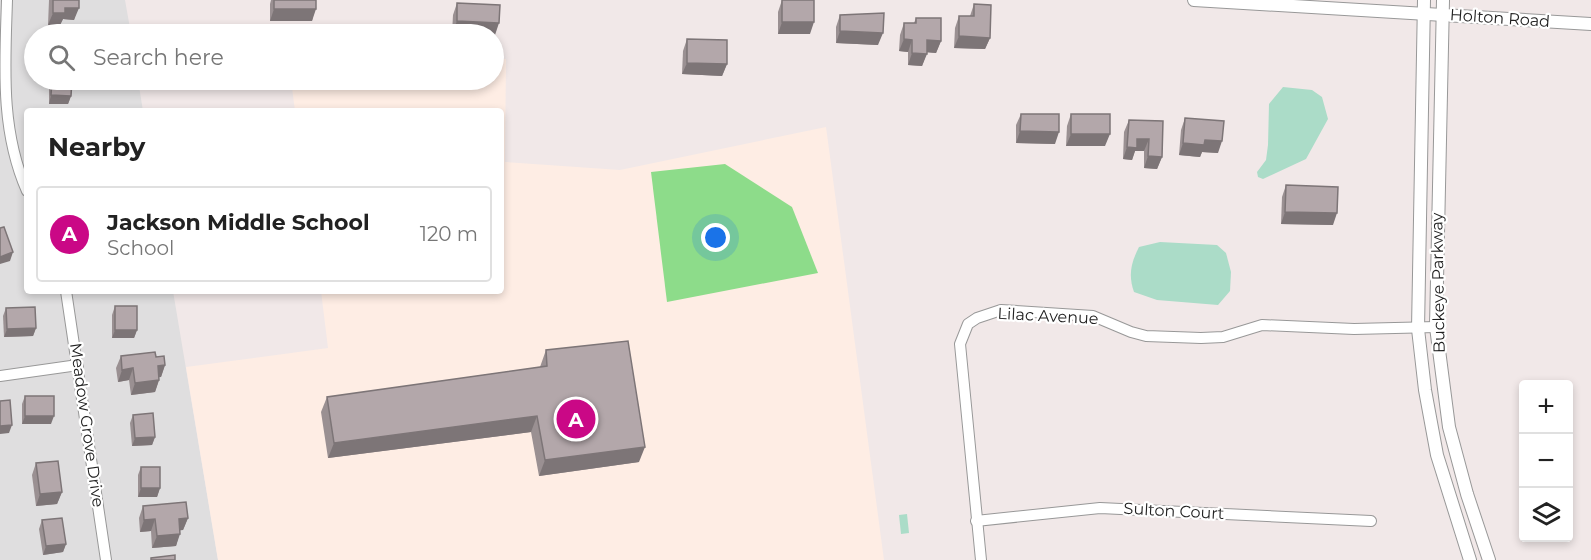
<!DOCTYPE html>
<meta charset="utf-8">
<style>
body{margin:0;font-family:Montserrat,sans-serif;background:#f2f2f2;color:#222}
.controls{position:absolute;right:18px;bottom:18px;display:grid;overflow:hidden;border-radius:6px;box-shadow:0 3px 9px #0003}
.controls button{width:54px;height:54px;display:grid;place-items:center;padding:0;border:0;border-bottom:2px solid #e0e0e0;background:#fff;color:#222;font:30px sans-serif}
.you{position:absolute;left:716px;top:238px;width:21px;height:21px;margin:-15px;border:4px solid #fff;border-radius:50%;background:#1a73e8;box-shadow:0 0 0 9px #1a73e833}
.badge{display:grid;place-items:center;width:39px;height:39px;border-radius:50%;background:#ca0886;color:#fff;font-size:20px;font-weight:700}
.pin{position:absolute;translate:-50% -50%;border:3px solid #fff;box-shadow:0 2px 6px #0006}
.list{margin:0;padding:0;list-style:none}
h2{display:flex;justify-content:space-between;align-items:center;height:78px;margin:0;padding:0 24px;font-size:26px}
h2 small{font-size:20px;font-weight:400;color:#767676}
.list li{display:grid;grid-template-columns:39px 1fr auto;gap:18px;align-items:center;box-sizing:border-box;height:96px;margin:0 12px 12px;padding:0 12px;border:2px solid #e0e0e0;border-radius:6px}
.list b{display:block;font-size:22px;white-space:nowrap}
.list p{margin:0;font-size:20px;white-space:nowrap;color:#767676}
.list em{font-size:20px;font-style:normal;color:#767676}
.icon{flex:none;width:33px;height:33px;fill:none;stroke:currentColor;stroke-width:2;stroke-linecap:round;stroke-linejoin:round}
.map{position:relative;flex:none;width:1591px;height:560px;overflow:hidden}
.search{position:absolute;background:#fff;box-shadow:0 3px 9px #0003;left:24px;top:24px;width:480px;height:66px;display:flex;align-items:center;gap:15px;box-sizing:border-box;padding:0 21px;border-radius:33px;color:#767676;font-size:22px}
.panel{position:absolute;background:#fff;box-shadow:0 3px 9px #0003;left:24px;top:108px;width:480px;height:186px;border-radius:6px}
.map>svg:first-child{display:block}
</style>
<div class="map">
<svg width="1591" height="560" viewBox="0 0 1591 560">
<rect width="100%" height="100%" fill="#f1e8e8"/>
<!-- residential -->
<polygon fill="#dfdedf" points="0,0 125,0 131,34 34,34 34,80 138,80 143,111 27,111 27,291 173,291 218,560 0,560"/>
<!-- education -->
<polygon fill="#feede4" points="494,58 506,59 505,162 620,170 826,127 884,560 218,560 186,367 328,348 321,291 501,291 501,111 295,111 291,80 494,80"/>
<!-- pitch -->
<polygon fill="#8ddc8a" points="725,164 792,207 818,273 667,302 651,172"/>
<!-- water -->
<g fill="#abdcc8">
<polygon points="1283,87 1312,90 1322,97 1328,119 1306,159 1263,179 1258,177 1257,172 1266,160 1268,145 1269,104"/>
<path d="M1160,242L1217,245L1226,253L1231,272L1230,291L1218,305L1157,300L1134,292C1128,275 1131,263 1139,247Z"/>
<polygon points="907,514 909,533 901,534 899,515"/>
</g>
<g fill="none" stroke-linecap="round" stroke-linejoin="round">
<defs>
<g id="minor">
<path d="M7,0C5,65 0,130 27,191"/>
<polyline points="66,291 106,560"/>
<polyline points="0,376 78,365"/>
<polyline points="976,521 1100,508 1371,521"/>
<polyline points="981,560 960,344 968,324 977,318 1001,310 1093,316 1131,332 1146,336 1201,338 1223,337 1262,325 1354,329 1436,327"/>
</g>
<g id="tertiary">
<polyline points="1194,0 1591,24"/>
<polyline points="1424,0 1418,329 1425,390 1437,455 1470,560"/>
<polyline points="1443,0 1436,327 1449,427 1467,494 1489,560"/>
</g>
</defs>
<!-- minor casing -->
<use href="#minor" stroke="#989898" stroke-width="12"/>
<!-- tertiary casing -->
<use href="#tertiary" stroke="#989898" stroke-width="14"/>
<!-- minor -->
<use href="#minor" stroke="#fff" stroke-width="10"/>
<!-- tertiary -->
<use href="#tertiary" stroke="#fff" stroke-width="12"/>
</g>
<!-- wall -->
<g fill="#9a9092">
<polygon points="49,0 79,0 74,20 63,19 60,25 48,25"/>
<polygon points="271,0 316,0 312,21 270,21 270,4"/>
<polygon points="782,0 810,34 778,34 778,12"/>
<polygon points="457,3 495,35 452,33 453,15"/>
<polygon points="974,4 990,38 985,49 954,48 955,28 959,16 970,16"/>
<polygon points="840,15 878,45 836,43 836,27"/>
<polygon points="916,18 941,41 936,53 927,52 922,66 908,65 908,52 899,51 900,35 904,23 914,23"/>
<polygon points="687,39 727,64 722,76 682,74 683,51"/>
<polygon points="49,80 72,80 71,96 68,104 49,104"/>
<polygon points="1021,114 1055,144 1016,143 1016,125"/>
<polygon points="1071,114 1105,146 1066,146 1067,126"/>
<polygon points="1185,118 1218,153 1202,152 1200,157 1179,155 1181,130"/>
<polygon points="1129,120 1163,121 1162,157 1157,169 1144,168 1144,151 1135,151 1132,160 1123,159 1124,132"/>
<polygon points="1286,185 1333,225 1281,224 1282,197"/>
<polygon points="115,306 137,330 134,338 112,338 112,315"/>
<polygon points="6,308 36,328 33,336 4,337 3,316"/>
<polygon points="546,350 639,462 539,476 531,432 328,458 321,412 327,397 540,367"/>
<polygon points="121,356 156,357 165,365 161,377 159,377 159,380 155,392 131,395 129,380 118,382 116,368"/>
<polygon points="25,396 51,424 22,424 22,404"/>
<polygon points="133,415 155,437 152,445 132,446 130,423"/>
<polygon points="36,463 62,492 57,504 36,506 32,475"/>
<polygon points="141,467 160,488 157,497 138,497 138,475"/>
<polygon points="143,506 188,518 183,530 180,530 176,546 152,548 151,531 140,532 139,518"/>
<polygon points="42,520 66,544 63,552 43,555 39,529"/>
</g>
<!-- shaded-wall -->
<g fill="#7d7577">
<polygon points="65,8 79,8 74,20 63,19 60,25 48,25 53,13"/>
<polygon points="274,9 316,9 312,21 270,21"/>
<polygon points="457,21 499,23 495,35 452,33"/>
<polygon points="782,22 814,22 810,34 778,34"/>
<polygon points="840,31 883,33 878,45 836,43"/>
<polygon points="959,36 990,38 985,49 954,48"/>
<polygon points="904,39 912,40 908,52 899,51"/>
<polygon points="927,40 941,41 936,53 923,52"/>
<polygon points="912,53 927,54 922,66 908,65"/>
<polygon points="687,63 727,64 722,76 682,74"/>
<polygon points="51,95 71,96 68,104 49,104"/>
<polygon points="1020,131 1059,132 1055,144 1016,143"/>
<polygon points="1071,134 1110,134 1105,146 1066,146"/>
<polygon points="1137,139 1149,139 1144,151 1135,151 1132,160 1123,159 1127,147"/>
<polygon points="1205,140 1222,141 1218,153 1202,152 1200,157 1179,155 1183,143"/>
<polygon points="1148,156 1162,157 1157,169 1144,168"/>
<polygon points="1285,212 1337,213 1333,225 1281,224"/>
<polygon points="13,252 10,261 0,264 0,257"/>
<polygon points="36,328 33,336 4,337 7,329"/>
<polygon points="115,330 137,330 134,338 112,338"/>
<polygon points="165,365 161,377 153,378 158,366"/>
<polygon points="133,368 129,380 118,382 122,370"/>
<polygon points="159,380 155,392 131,395 135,383"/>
<polygon points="25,416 54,416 51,424 22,424"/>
<polygon points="537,416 531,432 328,458 334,443"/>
<polygon points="12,425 9,433 0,434 0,426"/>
<polygon points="155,437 152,445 132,446 135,438"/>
<polygon points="645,447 639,462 539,476 545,460"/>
<polygon points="141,488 160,488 157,497 138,497"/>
<polygon points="62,492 57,504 36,506 40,494"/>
<polygon points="188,518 183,530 175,531 179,519"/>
<polygon points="155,519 151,531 140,532 144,520"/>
<polygon points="180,534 176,546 152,548 157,536"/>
<polygon points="66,544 63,552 43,555 46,546"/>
</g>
<!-- building -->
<g fill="#b3a7aa" stroke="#7d7577" stroke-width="1.5">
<polygon points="53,0 79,0 79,8 65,8 65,13 53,13"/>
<rect x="274" y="0" width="42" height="9"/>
<rect x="782" y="0" width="32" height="22"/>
<polygon points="457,3 500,5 499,23 457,21"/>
<polygon points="974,4 991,5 990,38 959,36 959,16 974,16"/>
<polygon points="884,13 883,33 840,31 840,15"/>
<polygon points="916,18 941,18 941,41 927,40 927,54 912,53 912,40 904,39 904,23 916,23"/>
<polygon points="687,39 727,40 727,64 687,63"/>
<polygon points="52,80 72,80 71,96 51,95"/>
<polygon points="1021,114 1059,114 1059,132 1020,131"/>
<rect x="1071" y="114" width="39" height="20"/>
<polygon points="1185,118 1224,121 1222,141 1205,140 1204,145 1183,143"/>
<polygon points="1129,120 1163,121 1162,157 1148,156 1149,139 1137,139 1137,148 1127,147"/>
<polygon points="1286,185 1338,187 1337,213 1285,212"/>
<polygon points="4,227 13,252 0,257 0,228"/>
<rect x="115" y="306" width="22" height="24"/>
<polygon points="35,307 36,328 7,329 6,308"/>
<polygon points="628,341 645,447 545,460 537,416 334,443 327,397 547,366 546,350"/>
<polygon points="155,352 156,357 164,356 165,365 158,366 159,380 135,383 133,368 122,370 121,356"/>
<rect x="25" y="396" width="29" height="20"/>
<polygon points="10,400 12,425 0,426 0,401"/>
<polygon points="153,413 155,437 135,438 133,415"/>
<polygon points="58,461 62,492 40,494 36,463"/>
<rect x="141" y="467" width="19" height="21"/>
<polygon points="186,502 188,518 179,519 180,534 157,536 155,519 144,520 143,506"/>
<polygon points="62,518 66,544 46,546 42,520"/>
<polygon points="175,555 175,560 151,560 151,558"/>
</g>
<g text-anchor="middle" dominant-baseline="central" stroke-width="4.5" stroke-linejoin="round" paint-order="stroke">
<!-- street labels -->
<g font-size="16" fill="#212121" stroke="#fff">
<text transform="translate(1500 18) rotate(4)">Holton Road</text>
<text transform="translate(1438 283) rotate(-91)">Buckeye Parkway</text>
<text transform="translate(1048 316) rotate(3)">Lilac Avenue</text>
<text transform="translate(87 425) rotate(82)">Meadow Grove Drive</text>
<text transform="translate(1174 511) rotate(3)">Sulton Court</text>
</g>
</g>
</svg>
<div class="controls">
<button>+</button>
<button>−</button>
<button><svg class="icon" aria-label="layers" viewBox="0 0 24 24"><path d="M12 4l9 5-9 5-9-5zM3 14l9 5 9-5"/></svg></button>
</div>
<div class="you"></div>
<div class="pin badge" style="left:576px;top:419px">A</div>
<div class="search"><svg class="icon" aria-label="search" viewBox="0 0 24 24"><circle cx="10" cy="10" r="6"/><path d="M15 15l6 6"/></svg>Search here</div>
<section class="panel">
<h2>Nearby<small></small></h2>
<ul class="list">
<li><span class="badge">A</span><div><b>Jackson Middle School</b><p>School</p></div><em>120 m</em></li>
</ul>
</section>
</div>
